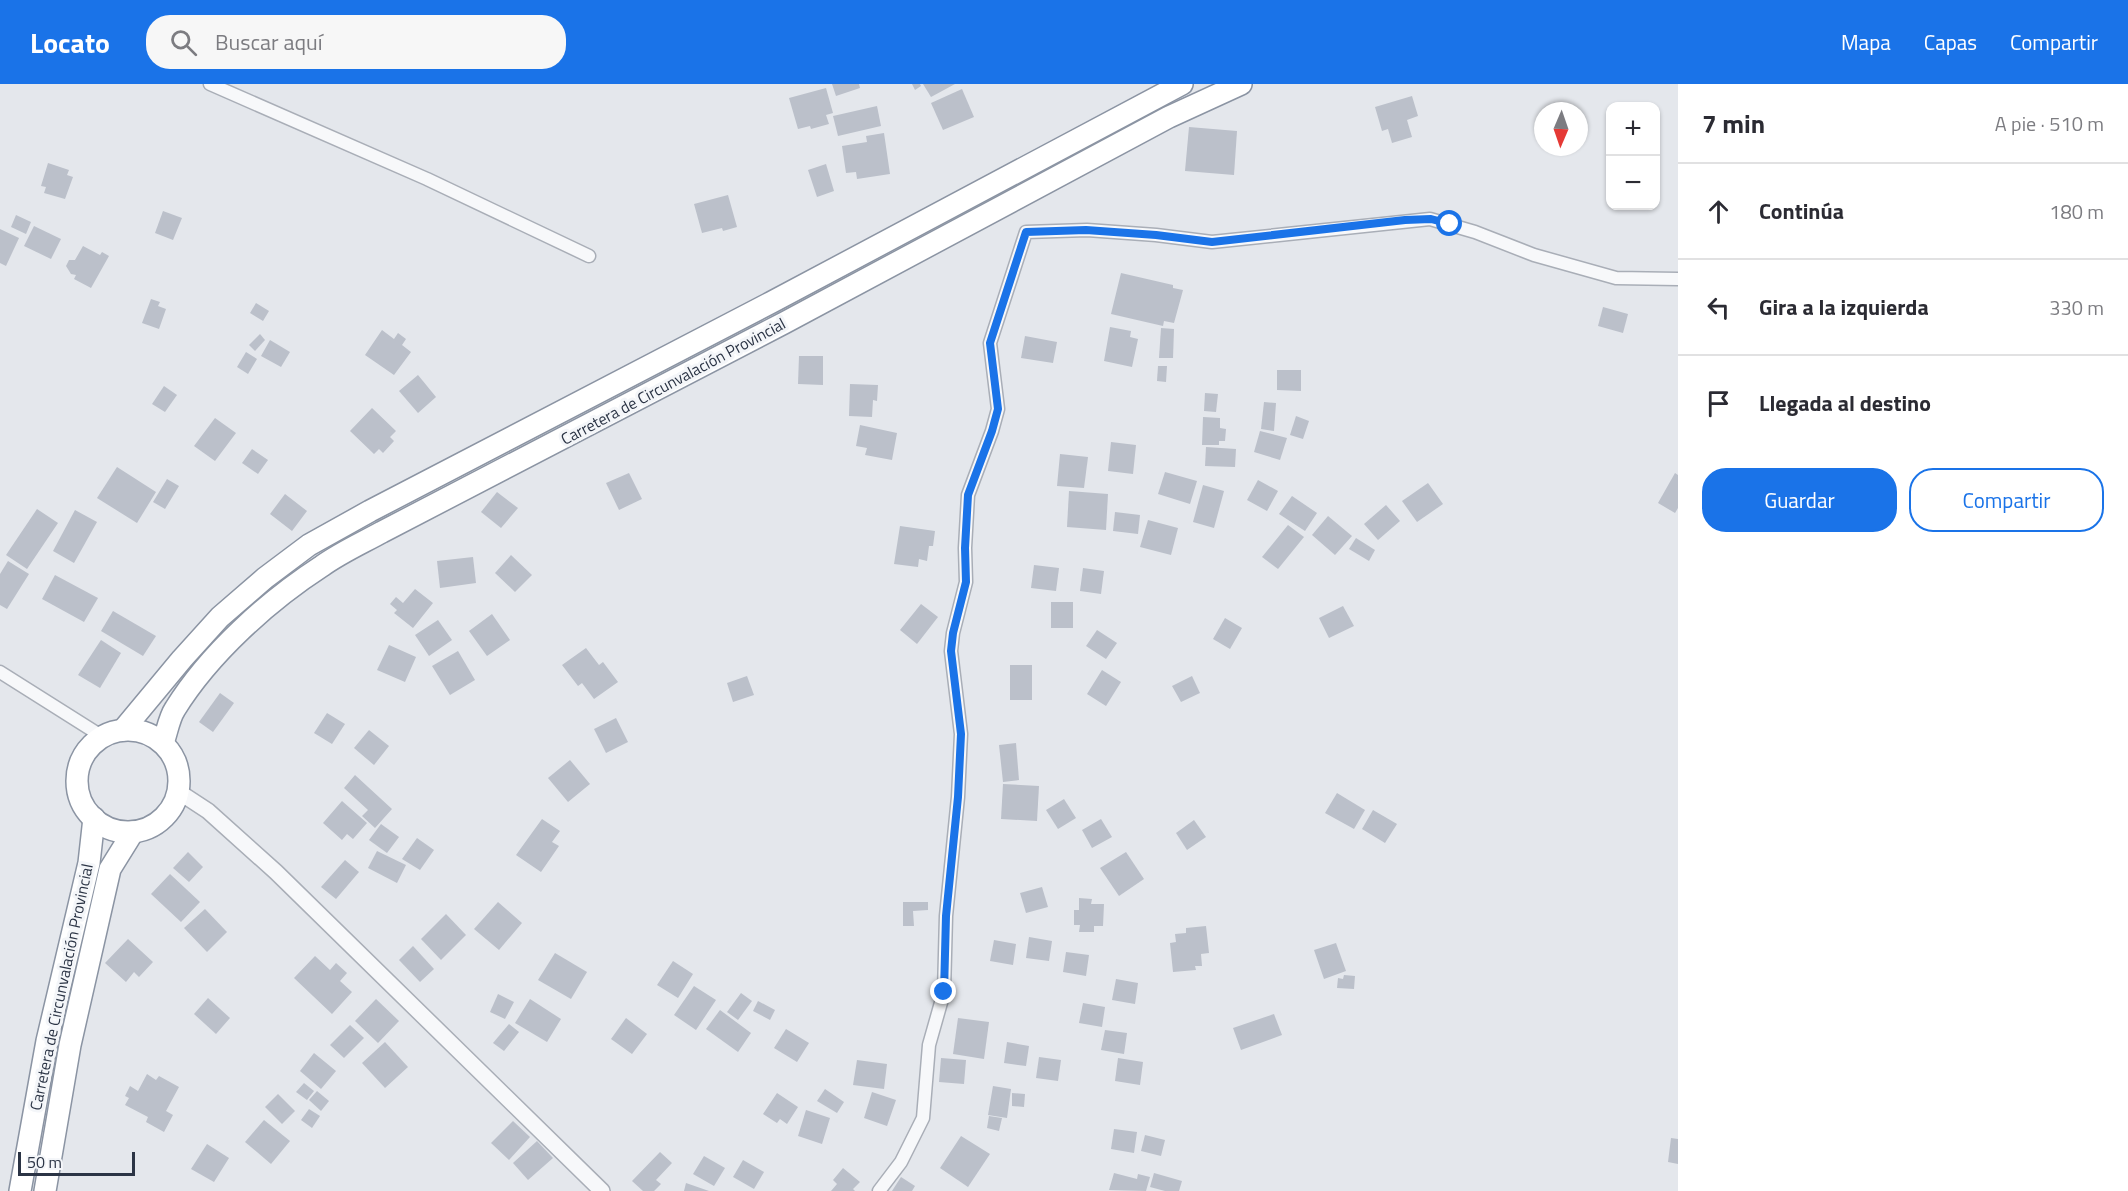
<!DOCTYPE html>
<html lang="es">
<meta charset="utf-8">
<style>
body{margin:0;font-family:"Titillium Web",sans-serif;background:#f7f7f7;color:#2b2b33}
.controls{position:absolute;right:18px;top:18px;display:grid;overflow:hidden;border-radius:12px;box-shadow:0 2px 4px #0004}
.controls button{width:54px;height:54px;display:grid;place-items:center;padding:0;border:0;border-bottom:2px solid #e1e1e2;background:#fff;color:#2b2b33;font:30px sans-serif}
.compass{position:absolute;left:1534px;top:18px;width:54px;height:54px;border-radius:50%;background:#fff;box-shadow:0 2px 4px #0004;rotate:182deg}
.scale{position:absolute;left:18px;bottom:15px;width:117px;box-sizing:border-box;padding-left:6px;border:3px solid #2b3445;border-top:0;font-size:16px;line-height:21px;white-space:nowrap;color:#2b3445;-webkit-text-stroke:4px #f4f6f9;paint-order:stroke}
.stop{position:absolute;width:18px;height:18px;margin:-14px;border:4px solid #1a73e8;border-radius:50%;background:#fff}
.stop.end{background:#1a73e8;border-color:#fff;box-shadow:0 2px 6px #0008}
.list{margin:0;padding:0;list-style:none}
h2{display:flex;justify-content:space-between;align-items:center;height:78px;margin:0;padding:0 24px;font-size:26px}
h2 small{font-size:20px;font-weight:400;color:#7c7c81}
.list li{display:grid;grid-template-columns:39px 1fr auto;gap:18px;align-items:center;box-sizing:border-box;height:96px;padding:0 24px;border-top:2px solid #e1e1e2}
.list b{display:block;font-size:22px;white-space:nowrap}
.list em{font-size:20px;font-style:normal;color:#7c7c81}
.actions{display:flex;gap:12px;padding:18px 24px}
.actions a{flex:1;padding:14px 0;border:2px solid #1a73e8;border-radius:24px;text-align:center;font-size:21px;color:#1a73e8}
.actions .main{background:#1a73e8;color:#fff}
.icon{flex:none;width:33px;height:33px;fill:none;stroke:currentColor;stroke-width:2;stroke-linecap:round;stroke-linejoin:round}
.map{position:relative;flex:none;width:1678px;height:1107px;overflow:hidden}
header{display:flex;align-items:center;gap:36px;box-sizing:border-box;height:84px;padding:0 30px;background:#1a73e8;color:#fff}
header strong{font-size:28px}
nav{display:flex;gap:33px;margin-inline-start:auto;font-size:21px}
.search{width:420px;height:54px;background:#f7f7f7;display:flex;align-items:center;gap:15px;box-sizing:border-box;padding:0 21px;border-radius:24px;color:#7c7c81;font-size:22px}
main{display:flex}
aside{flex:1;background:#fff}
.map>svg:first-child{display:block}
</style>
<header>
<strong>Locato</strong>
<div class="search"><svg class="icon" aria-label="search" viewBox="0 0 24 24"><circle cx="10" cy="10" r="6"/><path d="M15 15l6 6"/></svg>Buscar aquí</div>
<nav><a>Mapa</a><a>Capas</a><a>Compartir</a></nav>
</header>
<main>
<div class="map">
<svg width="1678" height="1107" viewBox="0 0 1678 1107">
<rect width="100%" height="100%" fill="#e4e7ec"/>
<!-- building -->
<g fill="#bbc0ca">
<polygon points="832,0 859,0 860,4 836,12"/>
<polygon points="912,0 920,0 921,2 915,6"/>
<polygon points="923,0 955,0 931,13"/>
<polygon points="826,4 833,29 826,31 829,40 811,45 810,42 798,45 789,14"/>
<polygon points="962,5 974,33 943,46 931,19"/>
<polygon points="1412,12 1418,32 1407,36 1412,53 1392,59 1388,45 1382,47 1375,23"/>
<polygon points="877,22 881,42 838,52 833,32"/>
<polygon points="1189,43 1237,47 1234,91 1185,87"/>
<polygon points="884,49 890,90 857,95 856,88 846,89 842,62 867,58 866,52"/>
<polygon points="48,79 69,86 67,91 73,93 65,115 44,109 46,103 41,102"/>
<polygon points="826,80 834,107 817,113 808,86"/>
<polygon points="728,111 737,143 723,147 722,144 702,149 694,120"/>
<polygon points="163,127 182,134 173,156 155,149"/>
<polygon points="16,131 31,138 26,150 11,143"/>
<polygon points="34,142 61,155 51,175 24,162"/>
<polygon points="0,145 19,154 6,182 0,179"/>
<polygon points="83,162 100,171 102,168 109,172 91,204 74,195 76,191 71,190 66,182 69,176 75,176"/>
<polygon points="1121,189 1173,201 1173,204 1183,206 1174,239 1164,237 1163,242 1111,230"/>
<polygon points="151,215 160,218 158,222 166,225 159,245 142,239"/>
<polygon points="256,219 269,227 263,237 250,229"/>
<polygon points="1603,223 1628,230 1623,249 1598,242"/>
<polygon points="1110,243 1131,247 1130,253 1138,255 1132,283 1104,277"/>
<polygon points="1161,244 1174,245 1173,274 1159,274"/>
<polygon points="382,246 394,255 398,249 406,255 402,261 411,268 394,291 365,271"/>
<polygon points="260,250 265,256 255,267 249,261"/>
<polygon points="1025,252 1057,258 1053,279 1021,274"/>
<polygon points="270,256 290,268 281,283 261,272"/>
<polygon points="246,268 257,275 248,290 237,283"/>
<polygon points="799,272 823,272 823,301 798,300"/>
<polygon points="1158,282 1167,282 1166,298 1157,297"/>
<polygon points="1277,286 1301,286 1301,307 1277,306"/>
<polygon points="418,291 436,313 418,329 399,307"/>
<polygon points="850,300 878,301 877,317 873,316 872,333 849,332"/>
<polygon points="164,302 177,311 165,328 152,320"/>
<polygon points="1205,309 1218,310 1216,328 1204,327"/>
<polygon points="1264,318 1276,319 1274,347 1261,345"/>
<polygon points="372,324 396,347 390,353 394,357 383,369 379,365 374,370 350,347"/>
<polygon points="1296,332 1309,337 1303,355 1290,351"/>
<polygon points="1203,333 1220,334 1220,344 1226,345 1225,357 1219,357 1219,361 1202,361"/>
<polygon points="215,334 236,349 215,377 194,362"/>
<polygon points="860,341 897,349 892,376 865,371 867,364 856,362"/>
<polygon points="1260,347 1287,354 1280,376 1254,368"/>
<polygon points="1111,358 1136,361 1133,390 1108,387"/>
<polygon points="1206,363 1236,365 1235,383 1205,382"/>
<polygon points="252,365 268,376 258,390 242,379"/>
<polygon points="1060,370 1088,373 1084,404 1057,402"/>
<polygon points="117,383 156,408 137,439 97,414"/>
<polygon points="1165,388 1197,397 1190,420 1158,410"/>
<polygon points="629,389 642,415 619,426 606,399"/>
<polygon points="1675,389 1678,391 1678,424 1675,429 1658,419"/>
<polygon points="167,395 179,402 165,425 153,418"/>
<polygon points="1258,396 1278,407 1267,427 1247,416"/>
<polygon points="1428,399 1443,420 1417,438 1402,417"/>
<polygon points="1203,401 1224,407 1214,444 1193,438"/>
<polygon points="1069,407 1108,410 1106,446 1067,443"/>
<polygon points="497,408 518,424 501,444 481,428"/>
<polygon points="285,410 307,427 292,447 270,430"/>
<polygon points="1292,412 1317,429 1305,447 1279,430"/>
<polygon points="1386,421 1400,437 1378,456 1364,440"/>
<polygon points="37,425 58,439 27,485 6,471"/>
<polygon points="75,426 97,438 74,479 53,467"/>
<polygon points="1115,428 1140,431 1138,450 1113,447"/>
<polygon points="1328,432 1352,452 1335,471 1312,451"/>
<polygon points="1148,436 1178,444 1171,471 1140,463"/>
<polygon points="1288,441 1304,453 1278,485 1262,473"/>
<polygon points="900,442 935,447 933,462 929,462 927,477 919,475 918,483 894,480"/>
<polygon points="1356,454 1375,466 1369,477 1349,465"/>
<polygon points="511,471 532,491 515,508 495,489"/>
<polygon points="473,473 476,499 440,504 437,477"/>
<polygon points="8,477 29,490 7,525 0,521 0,490"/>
<polygon points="1034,481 1059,484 1056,507 1031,504"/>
<polygon points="1083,484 1104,487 1101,510 1080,507"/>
<polygon points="55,491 98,514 84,538 42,515"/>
<polygon points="415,505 433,519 413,544 394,529 397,526 390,520 396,513 403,519"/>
<rect x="1051" y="518" width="22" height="26"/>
<polygon points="921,520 938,533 917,560 900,546"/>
<polygon points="1343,522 1354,542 1329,554 1319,534"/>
<polygon points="113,527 156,552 143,572 101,547"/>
<polygon points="492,530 510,556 487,572 469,547"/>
<polygon points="1225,534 1242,544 1230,565 1213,555"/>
<polygon points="438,536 452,556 429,572 415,551"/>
<polygon points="1097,546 1117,559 1106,575 1086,562"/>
<polygon points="101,556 121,569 100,604 78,591"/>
<polygon points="389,561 416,573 405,598 377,586"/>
<polygon points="586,564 599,581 603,578 618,598 594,615 582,599 578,602 562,581"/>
<polygon points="458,567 475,596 450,611 432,582"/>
<rect x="1010" y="581" width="22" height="35"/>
<polygon points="1102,586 1121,598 1106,622 1087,610"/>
<polygon points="747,592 754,611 733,618 727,599"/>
<polygon points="1192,592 1200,609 1181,618 1172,602"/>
<polygon points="220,609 234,619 213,648 199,638"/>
<polygon points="327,629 345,640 332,660 314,649"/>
<polygon points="616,634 628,658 606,669 594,645"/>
<polygon points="369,646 389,662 374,681 354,664"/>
<polygon points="1016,659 1019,696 1003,698 999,661"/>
<polygon points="570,676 590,700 568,718 548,694"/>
<polygon points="355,691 392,725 375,744 362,732 368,726 344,704"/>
<polygon points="1003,700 1039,702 1037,737 1001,735"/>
<polygon points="1337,709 1365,726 1354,745 1325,729"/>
<polygon points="1064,715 1076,734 1058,745 1046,726"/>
<polygon points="342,717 367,739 353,755 347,750 342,756 323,739"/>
<polygon points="1373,726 1397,740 1385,759 1362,745"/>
<polygon points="542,735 560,747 552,758 559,762 541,788 516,771"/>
<polygon points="1101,735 1112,753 1092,764 1082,746"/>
<polygon points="1194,736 1206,753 1187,766 1176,749"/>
<polygon points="381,740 399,753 387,769 369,756"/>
<polygon points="417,754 434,766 420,786 402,775"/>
<polygon points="377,767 406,781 397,799 368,784"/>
<polygon points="188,768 203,783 189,798 173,784"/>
<polygon points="1126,768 1144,795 1119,812 1100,784"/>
<polygon points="345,776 359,788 336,815 321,803"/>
<polygon points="170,790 200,818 181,838 151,810"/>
<polygon points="1042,803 1048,823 1026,829 1020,809"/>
<polygon points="1079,814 1092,815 1091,820 1104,820 1103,842 1094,842 1094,848 1079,848 1080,841 1074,841 1074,826 1079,826"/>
<polygon points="498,818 522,839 499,866 474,845"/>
<polygon points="903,818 928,818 928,826 913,827 914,842 903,842"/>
<polygon points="205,825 227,848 207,868 184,844"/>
<polygon points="446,830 466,851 441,876 421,855"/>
<polygon points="1206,842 1209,869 1201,870 1202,882 1195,882 1196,886 1173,888 1170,859 1176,858 1175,850 1186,849 1186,844"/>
<polygon points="1029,853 1052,857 1049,877 1026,874"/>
<polygon points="128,855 153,878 139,893 134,888 126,898 105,879"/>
<polygon points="994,856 1016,860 1013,881 990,877"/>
<polygon points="1336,859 1346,887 1324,895 1314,866"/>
<polygon points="413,862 434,885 420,898 399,876"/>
<polygon points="1066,868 1089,871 1086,892 1063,888"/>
<polygon points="555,869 587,888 571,915 538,896"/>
<polygon points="315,872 330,886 336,879 347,889 340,897 352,908 332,930 294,894"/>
<polygon points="673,877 693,890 678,914 657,901"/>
<polygon points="1344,891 1355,892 1354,905 1337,904 1338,894 1343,895"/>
<polygon points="1116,895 1138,899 1135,920 1112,916"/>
<polygon points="694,902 716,916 696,946 674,931"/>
<polygon points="741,909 752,917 738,936 727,928"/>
<polygon points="498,910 514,918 505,935 490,928"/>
<polygon points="208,914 230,934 216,950 194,930"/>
<polygon points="376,915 399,937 378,959 355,937"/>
<polygon points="530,915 561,935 547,958 515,939"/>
<polygon points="758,917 775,926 770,936 753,927"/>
<polygon points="1083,919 1105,923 1102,943 1079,939"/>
<polygon points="720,926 751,949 738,968 706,945"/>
<polygon points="1274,930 1282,951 1241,966 1233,944"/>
<polygon points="626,934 647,950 632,970 611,955"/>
<polygon points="958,934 989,938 984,975 953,970"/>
<polygon points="509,940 519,948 504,967 493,959"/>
<polygon points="350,941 364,954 344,974 330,961"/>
<polygon points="786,945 809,959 797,978 774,964"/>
<polygon points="1105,946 1127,949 1124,970 1101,966"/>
<polygon points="385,958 408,983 385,1004 362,979"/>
<polygon points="1007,958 1029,962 1026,982 1004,979"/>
<polygon points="314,969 336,987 321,1005 300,987"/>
<polygon points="1039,973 1061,976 1058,997 1036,994"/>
<polygon points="941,974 966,976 964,1000 939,998"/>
<polygon points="1118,974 1143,978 1140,1001 1115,997"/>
<polygon points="857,976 887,980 884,1005 853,1001"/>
<polygon points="147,990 156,996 159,992 179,1003 166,1027 173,1031 164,1048 146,1038 148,1033 125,1021 129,1014 125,1012 130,1002 138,1007"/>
<polygon points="304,999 314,1007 307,1016 296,1008"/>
<polygon points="993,1002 1011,1005 1007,1034 988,1031"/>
<polygon points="825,1005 844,1018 837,1029 817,1017"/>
<polygon points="317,1007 329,1017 321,1027 309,1016"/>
<polygon points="872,1008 896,1016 887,1042 864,1034"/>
<polygon points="777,1009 798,1023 787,1040 780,1035 777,1039 763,1030"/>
<polygon points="1012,1009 1025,1010 1024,1023 1012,1022"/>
<polygon points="278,1010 295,1027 282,1040 265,1023"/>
<polygon points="309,1025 320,1032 312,1044 301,1036"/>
<polygon points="806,1026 830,1034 822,1060 798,1052"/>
<polygon points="989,1032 1002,1034 999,1047 987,1044"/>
<polygon points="264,1036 290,1057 271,1080 245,1058"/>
<polygon points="513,1037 530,1053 509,1076 491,1059"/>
<polygon points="1114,1045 1137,1048 1134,1069 1111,1065"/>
<polygon points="1145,1051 1165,1056 1161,1072 1141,1067"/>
<polygon points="961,1052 990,1070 968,1103 940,1084"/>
<polygon points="1671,1054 1678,1055 1678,1080 1668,1078"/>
<polygon points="537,1057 553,1074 528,1096 513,1079"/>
<polygon points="207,1060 229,1074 214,1098 191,1085"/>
<polygon points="660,1068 672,1079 656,1096 661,1100 654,1107 643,1107 632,1097"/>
<polygon points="704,1072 725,1084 714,1102 693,1090"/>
<polygon points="743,1076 764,1088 754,1105 733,1093"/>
<polygon points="843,1084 860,1098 853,1105 855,1107 831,1107 837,1100 833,1096"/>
<polygon points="1114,1089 1137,1095 1138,1090 1150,1093 1146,1107 1109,1106"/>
<polygon points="1154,1089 1182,1097 1179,1107 1165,1107 1150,1103"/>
<polygon points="901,1093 915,1102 912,1107 892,1107"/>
<polygon points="686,1099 709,1107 684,1107"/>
</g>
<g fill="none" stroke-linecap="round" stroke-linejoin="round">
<defs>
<g id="minor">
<polyline points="210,0 427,95 589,172"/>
<polyline points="0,588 103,653"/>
<polyline points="879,1107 901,1078 923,1034 929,961 944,908 946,832 958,713 961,650 951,567 953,549 966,498 965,464 968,411 992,347 998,325 990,259 1026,148 1087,146 1156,151 1212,158 1430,135 1475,148 1534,171 1616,194 1678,195"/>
</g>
<polyline id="tertiary" points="179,708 208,727 276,788 602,1107"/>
<g id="trunk">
<polyline points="123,646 182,575 220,533 265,494 309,461 370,427 772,218 1182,0"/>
<circle cx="128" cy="697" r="51"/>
<path d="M163,659C167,648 169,634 175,625C209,570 268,517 322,482C340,469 362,459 382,448L784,239L1169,33L1241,0"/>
<polyline points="20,1107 47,957 89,779 94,734"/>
<polyline points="45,1107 70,961 110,785 133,748"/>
</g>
</defs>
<!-- minor casing -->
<use href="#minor" stroke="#a9aeb7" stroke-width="15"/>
<!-- tertiary casing -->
<use href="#tertiary" stroke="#a9aeb7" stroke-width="18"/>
<!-- trunk casing -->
<use href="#trunk" stroke="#8b94a3" stroke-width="24"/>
<!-- minor -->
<use href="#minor" stroke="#f7f8fa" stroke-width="12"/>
<!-- tertiary -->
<use href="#tertiary" stroke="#f7f8fa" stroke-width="15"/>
<!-- trunk -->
<use href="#trunk" stroke="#fff" stroke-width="21"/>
</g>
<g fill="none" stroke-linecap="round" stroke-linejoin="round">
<!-- route -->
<polyline stroke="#1a73e8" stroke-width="8" points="944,908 946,832 958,713 961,650 951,567 953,549 966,498 965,464 968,411 992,347 998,325 990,259 1026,148 1086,146 1156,151 1212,158 1405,136 1431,135 1450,140"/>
</g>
<g text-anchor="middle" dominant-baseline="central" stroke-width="6" stroke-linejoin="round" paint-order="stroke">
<!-- street labels -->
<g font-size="16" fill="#2b3445" stroke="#f4f6f9">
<text transform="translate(673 297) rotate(-28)">Carretera de Circunvalación Provincial</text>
<text transform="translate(61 903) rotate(-78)">Carretera de Circunvalación Provincial</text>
</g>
</g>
</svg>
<div class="controls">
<button>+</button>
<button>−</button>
</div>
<svg class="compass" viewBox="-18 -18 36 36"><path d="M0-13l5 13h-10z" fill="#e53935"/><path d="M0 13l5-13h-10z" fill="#7c7c81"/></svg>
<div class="scale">50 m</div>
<div class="stop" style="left:1450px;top:140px"></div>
<div class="stop end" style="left:944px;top:908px"></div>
</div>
<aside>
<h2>7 min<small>A pie · 510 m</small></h2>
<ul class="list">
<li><svg class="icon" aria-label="ahead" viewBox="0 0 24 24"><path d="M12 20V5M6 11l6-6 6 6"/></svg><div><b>Continúa</b></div><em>180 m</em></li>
<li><svg class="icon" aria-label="left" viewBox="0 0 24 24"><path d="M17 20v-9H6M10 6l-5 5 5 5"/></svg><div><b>Gira a la izquierda</b></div><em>330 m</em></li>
<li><svg class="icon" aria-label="arrive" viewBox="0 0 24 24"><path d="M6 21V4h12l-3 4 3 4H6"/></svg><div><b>Llegada al destino</b></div></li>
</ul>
<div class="actions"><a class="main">Guardar</a><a>Compartir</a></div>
</aside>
</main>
